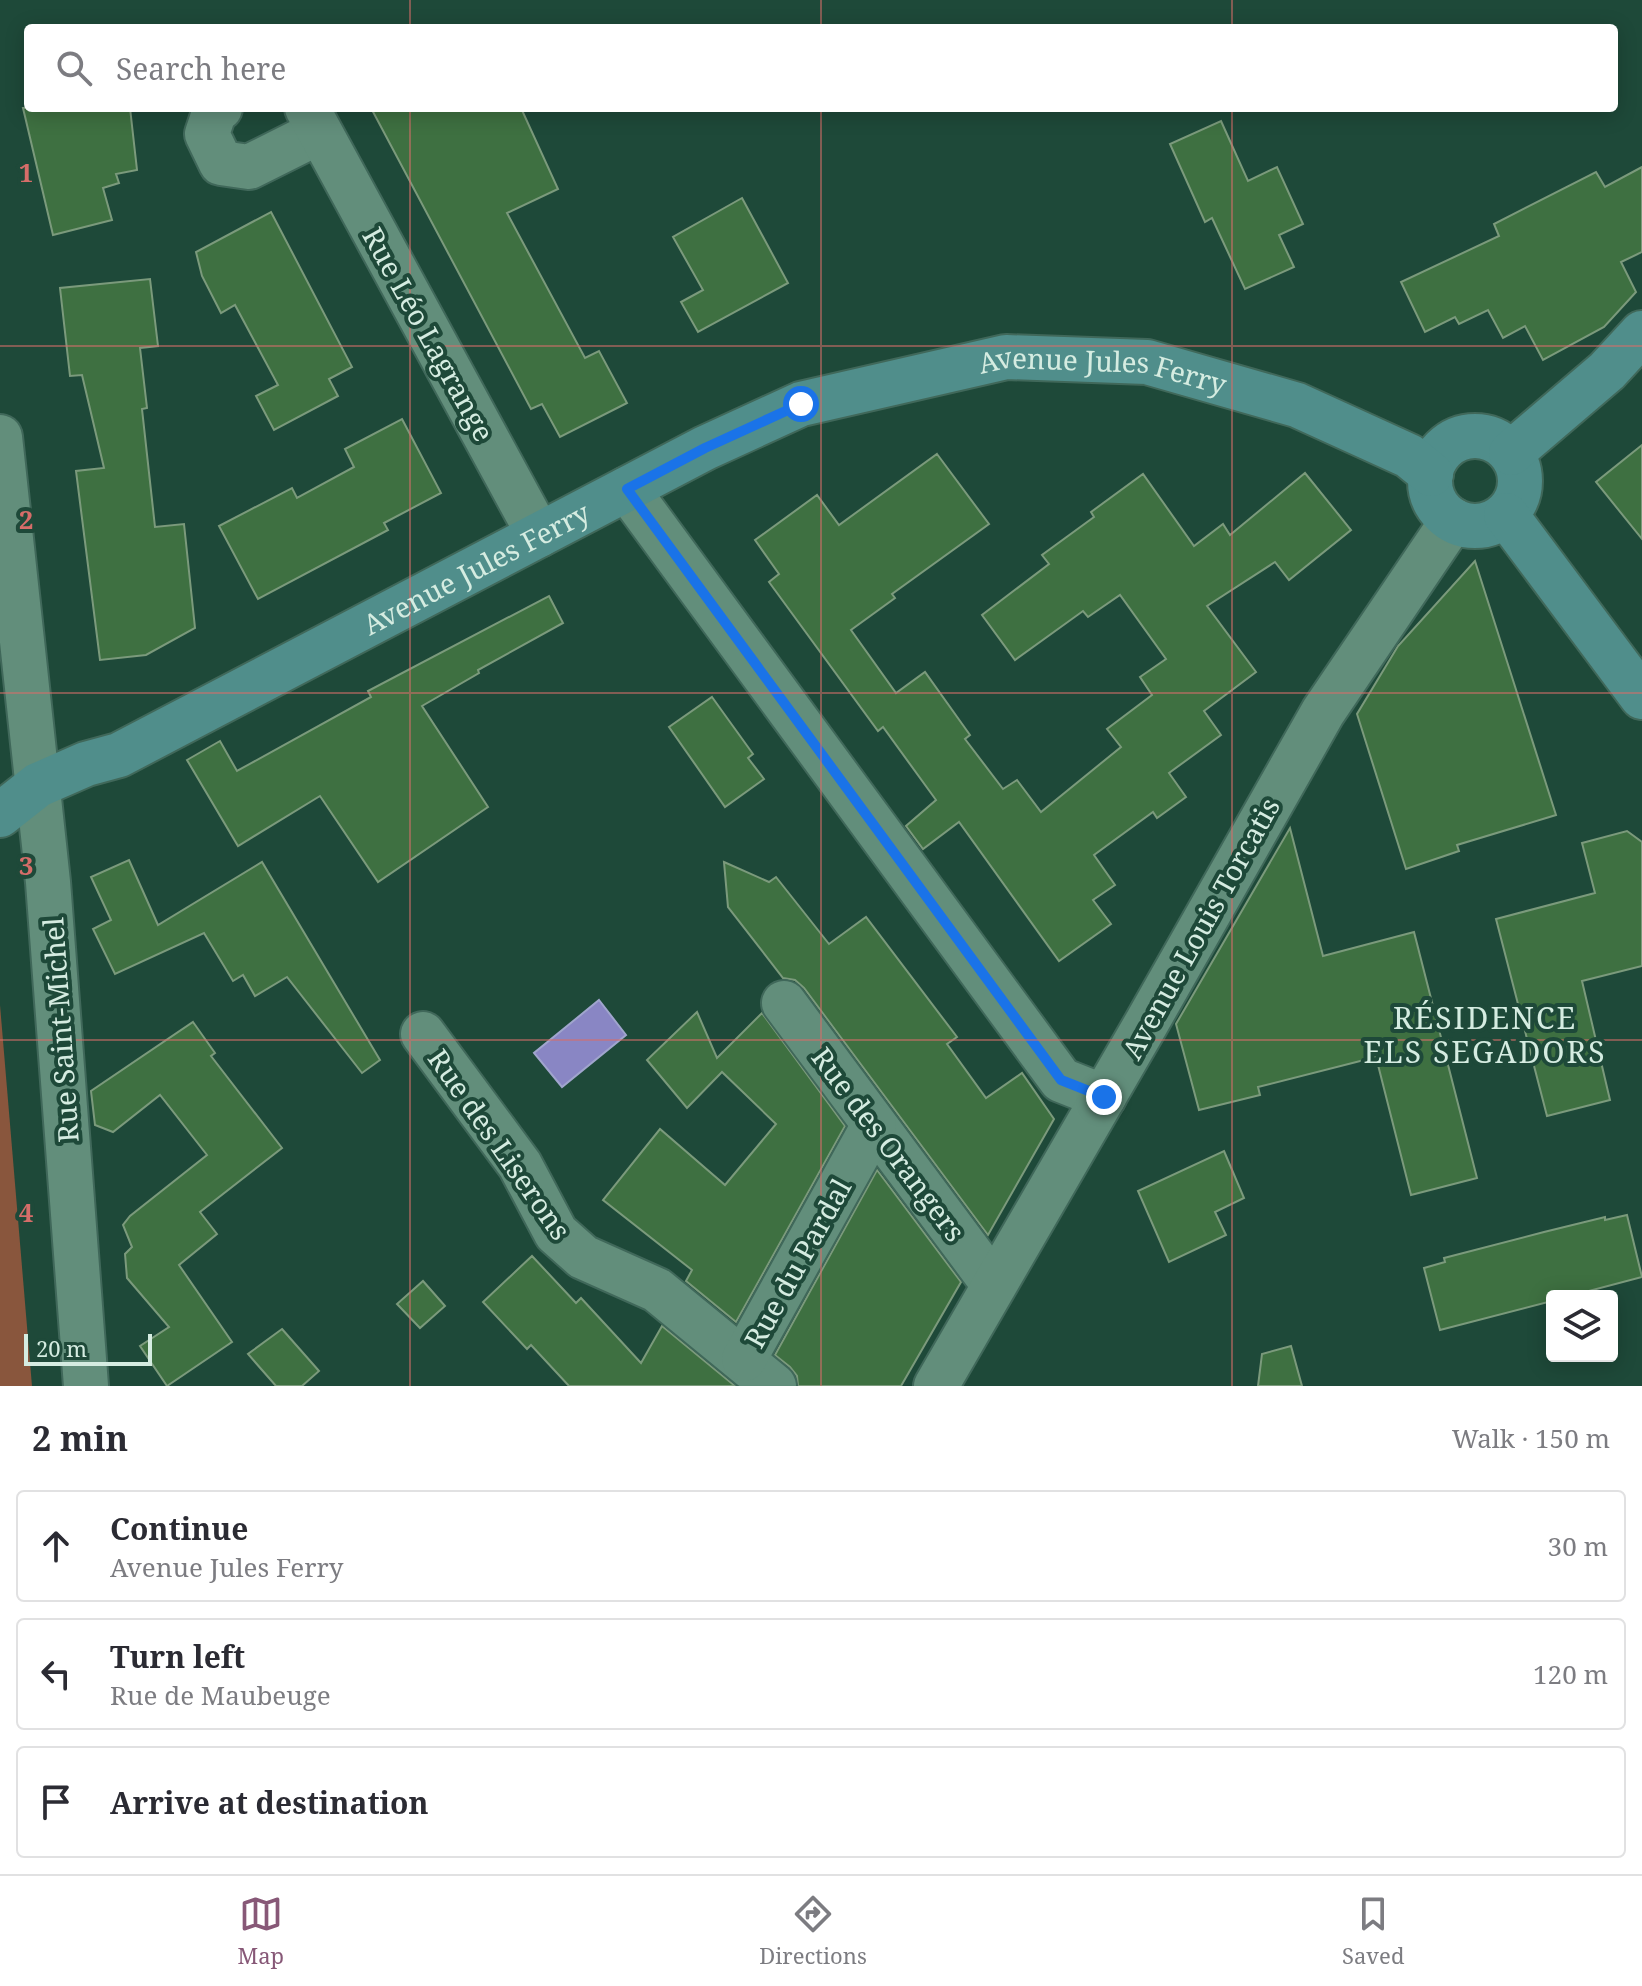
<!DOCTYPE html>
<meta charset="utf-8">
<style>
body{margin:0;font-family:"Noto Serif",serif;background:#f7f7f7;color:#2b2b33}
.controls{position:absolute;right:24px;bottom:24px;display:grid;overflow:hidden;border-radius:8px;box-shadow:0 4px 20px #0003}
.controls button{width:72px;height:72px;display:grid;place-items:center;padding:0;border:0;border-bottom:2px solid #e1e1e2;background:#fff;color:#2b2b33;font:40px sans-serif}
.scale{position:absolute;left:24px;bottom:20px;width:128px;box-sizing:border-box;padding-left:8px;border:4px solid #d5ece1;border-top:0;font-size:22px;line-height:28px;white-space:nowrap;color:#d5ece1;-webkit-text-stroke:6px #1e4939;paint-order:stroke}
.stop{position:absolute;width:24px;height:24px;margin:-18px;border:6px solid #1a73e8;border-radius:50%;background:#fff}
.stop.end{background:#1a73e8;border-color:#fff;box-shadow:0 2px 8px #0008}
.list{margin:0;padding:0;list-style:none}
h2{display:flex;justify-content:space-between;align-items:center;height:104px;margin:0;padding:0 32px;font-size:34px}
h2 small{font-size:26px;font-weight:400;color:#7c7c81}
.list li{display:grid;grid-template-columns:52px 1fr auto;gap:24px;align-items:center;box-sizing:border-box;height:112px;margin:0 16px 16px;padding:0 16px;border:2px solid #e1e1e2;border-radius:8px}
.list b{display:block;font-size:30px;white-space:nowrap}
.list p{margin:0;font-size:26px;white-space:nowrap;color:#7c7c81}
.list em{font-size:26px;font-style:normal;color:#7c7c81}
.icon{flex:none;width:44px;height:44px;fill:none;stroke:currentColor;stroke-width:2;stroke-linecap:round;stroke-linejoin:round}
.map{position:relative;flex:none;width:1642px;height:1386px;overflow:hidden}
.search{position:absolute;background:#fff;box-shadow:0 4px 20px #0003;left:24px;right:24px;top:24px;height:88px;display:flex;align-items:center;gap:20px;box-sizing:border-box;padding:0 28px;border-radius:8px;color:#7c7c81;font-size:30px}
.sheet{height:488px;background:#fff}
nav{display:flex;justify-content:space-around;align-items:center;box-sizing:border-box;height:112px;border-top:2px solid #e1e1e2;background:#fff;font-size:22px;color:#7c7c81}
nav a{display:grid;justify-items:center;gap:4px}
nav .on{color:#875877}
.map>svg:first-child{display:block}
</style>
<div class="map">
<svg width="1642" height="1386" viewBox="0 0 1642 1386">
<rect width="100%" height="100%" fill="#1e4939"/>
<!-- green -->
<polygon fill="#89563d" points="0,1005 32,1386 0,1386"/>
<!-- water -->
<polygon fill="#8986c4" stroke="#a0a5cd" stroke-width="2" points="599,1000 626,1035 562,1087 534,1053"/>
<!-- building -->
<g fill="#3e7041" stroke="#7b9a7c" stroke-width="2">
<polygon points="23,108 130,108 137,170 116,174 119,183 103,188 112,220 53,235"/>
<polygon points="371,108 521,108 558,189 507,213 585,358 599,351 627,403 560,437 542,404 531,409"/>
<polygon points="1221,121 1248,181 1277,167 1303,224 1279,235 1294,267 1245,289 1212,218 1205,222 1170,144"/>
<polygon points="1642,167 1642,252 1621,262 1636,292 1604,327 1543,360 1525,326 1503,338 1488,310 1459,324 1455,317 1425,332 1401,282 1499,236 1494,224 1596,172 1605,187"/>
<polygon points="742,198 788,283 698,332 681,302 703,290 673,237"/>
<polygon points="271,212 352,367 329,379 338,396 274,430 256,396 278,385 235,305 221,313 202,276 196,252"/>
<polygon points="150,279 158,346 140,348 147,408 142,409 155,527 184,524 195,628 146,655 100,660 76,471 104,468 82,375 70,376 60,288"/>
<polygon points="402,419 441,493 384,523 388,530 258,599 219,526 292,488 297,498 354,467 345,449"/>
<polygon points="1642,445 1642,539 1596,482"/>
<polygon points="937,454 989,524 892,594 895,598 851,630 896,693 925,672 970,735 965,739 1003,789 1017,780 1041,812 1121,747 1107,729 1152,695 1140,677 1166,659 1120,595 1088,617 1083,611 1015,660 982,615 1049,564 1042,555 1094,517 1091,512 1143,474 1194,546 1223,524 1230,535 1305,473 1351,530 1289,580 1275,562 1207,606 1256,672 1204,711 1221,735 1169,773 1186,797 1157,818 1153,812 1094,855 1115,885 1093,900 1111,924 1059,961 959,822 923,849 906,826 936,800 883,727 878,731 769,582 779,574 755,540 817,495 839,525"/>
<polygon points="1475,561 1556,815 1457,845 1459,851 1406,869 1357,714 1398,646"/>
<polygon points="549,596 563,623 478,670 479,673 422,706 488,807 378,882 320,796 238,846 187,760 220,741 237,771 371,697 368,691"/>
<polygon points="712,697 753,754 748,758 764,779 725,807 669,727"/>
<polygon points="1290,828 1323,956 1414,932 1477,1178 1411,1195 1376,1057 1258,1087 1260,1095 1199,1110 1176,1024"/>
<polygon points="1627,831 1642,842 1642,966 1582,981 1610,1100 1547,1116 1496,919 1595,893 1582,843"/>
<polygon points="129,860 158,925 262,862 380,1060 362,1073 287,977 255,996 243,975 233,981 204,933 115,974 93,929 111,920 91,877"/>
<polygon points="724,862 769,882 776,877 829,944 866,917 957,1037 947,1044 986,1098 1022,1073 1054,1119 988,1235 804,988 795,980 783,978 728,907"/>
<polygon points="697,1012 717,1058 762,1013 845,1126 736,1322 686,1281 692,1270 603,1200 660,1129 725,1185 776,1124 722,1072 687,1108 647,1060"/>
<polygon points="193,1022 215,1053 211,1056 282,1148 200,1212 217,1234 179,1265 232,1342 167,1386 140,1346 169,1327 127,1278 125,1254 132,1247 123,1225 130,1216 207,1155 160,1095 113,1132 95,1125 91,1091"/>
<polygon points="1224,1151 1244,1198 1215,1212 1226,1235 1169,1262 1138,1191"/>
<polygon points="877,1170 961,1282 901,1386 798,1386 797,1376 790,1367 775,1355"/>
<polygon points="1627,1215 1642,1277 1570,1296 1552,1296 1552,1301 1440,1330 1424,1268 1445,1262 1444,1258 1544,1232 1605,1217 1605,1220"/>
<polygon points="532,1256 576,1303 581,1298 641,1363 662,1326 735,1386 569,1386 531,1345 527,1349 483,1302"/>
<polygon points="423,1281 445,1306 420,1328 397,1304"/>
<polygon points="282,1329 319,1371 302,1386 276,1386 248,1354"/>
<polygon points="1291,1346 1302,1386 1258,1386 1262,1354"/>
</g>
<g fill="none" stroke-linecap="round" stroke-linejoin="round">
<defs>
<g id="minor">
<polyline points="220,108 215,110 207,134 221,163 249,167 319,132"/>
<polyline points="307,108 539,535"/>
<polyline points="0,437 48,882 86,1386"/>
<polyline points="627,489 1061,1080 1104,1097"/>
<polyline points="784,1003 994,1285"/>
<polyline points="423,1034 520,1165 556,1233 583,1257 657,1290 774,1386"/>
<polyline points="744,1359 874,1125"/>
<polyline points="936,1386 1146,1024 1323,712 1453,520"/>
</g>
<g id="secondary">
<circle cx="1475" cy="481" r="45"/>
<polyline points="1511,453 1607,371 1642,333"/>
<polyline points="1506,515 1642,697"/>
<path id="s1" d="M0,815L38,785L86,764L119,755L705,448L801,404L1006,357L1147,362L1297,405L1409,456L1431,474"/>
</g>
</defs>
<!-- minor casing -->
<use href="#minor" stroke="#40685a" stroke-width="48"/>
<!-- secondary casing -->
<use href="#secondary" stroke="#40685a" stroke-width="48"/>
<!-- minor -->
<use href="#minor" stroke="#628e7b" stroke-width="44"/>
<!-- secondary -->
<use href="#secondary" stroke="#508e8b" stroke-width="44"/>
</g>
<g fill="none" stroke-linecap="round" stroke-linejoin="round">
<!-- route -->
<polyline stroke="#1a73e8" stroke-width="10" points="801,404 705,448 627,489 1061,1080 1104,1097"/>
</g>
<!-- grid -->
<path fill="none" stroke="#d66d69" stroke-width="2" stroke-opacity="0.55" d="M410,0V28M821,0V28M1232,0V28M410,108V1386M821,108V1386M1232,108V1386M0,346H1642M0,693H1642M0,1040H1642"/>
<g text-anchor="middle" dominant-baseline="central" stroke-width="8" stroke-linejoin="round" paint-order="stroke">
<!-- street labels -->
<g font-size="28" fill="#d5ece1" stroke="#1e4939">
<text transform="translate(429 334) rotate(61)">Rue Léo Lagrange</text>
<text stroke="none"><textPath href="#s1" startOffset="1210">Avenue Jules Ferry</textPath></text>
<text stroke="none"><textPath href="#s1" startOffset="538">Avenue Jules Ferry</textPath></text>
<text transform="translate(1200 928) rotate(-61)">Avenue Louis Torcatis</text>
<text transform="translate(60 1030) rotate(-94)">Rue Saint-Michel</text>
<text transform="translate(500 1144) rotate(55)">Rue des Liserons</text>
<text transform="translate(889 1144) rotate(53)">Rue des Orangers</text>
<text transform="translate(797 1263) rotate(-61)">Rue du Pardal</text>
</g>
<!-- neighbourhood labels -->
<g font-size="30" letter-spacing="2" fill="#d5ece1" stroke="#1e4939">
<text x="1485" y="1017">RÉSIDENCE<tspan x="1485" dy="34">ELS SEGADORS</tspan></text>
</g>
</g>
<g font-size="26" text-anchor="middle" font-weight="bold" fill="#d66d69" stroke="#1e4939" stroke-width="8" stroke-linejoin="round" paint-order="stroke">
<text x="26" y="182">1</text>
<text x="26" y="529">2</text>
<text x="26" y="875">3</text>
<text x="26" y="1222">4</text>
</g>
</svg>
<div class="controls">
<button><svg class="icon" aria-label="layers" viewBox="0 0 24 24"><path d="M12 4l9 5-9 5-9-5zM3 14l9 5 9-5"/></svg></button>
</div>
<div class="scale">20 m</div>
<div class="stop" style="left:801px;top:404px"></div>
<div class="stop end" style="left:1104px;top:1097px"></div>
<div class="search"><svg class="icon" aria-label="search" viewBox="0 0 24 24"><circle cx="10" cy="10" r="6"/><path d="M15 15l6 6"/></svg>Search here</div>
</div>
<section class="sheet">
<h2>2 min<small>Walk · 150 m</small></h2>
<ul class="list">
<li><svg class="icon" aria-label="ahead" viewBox="0 0 24 24"><path d="M12 20V5M6 11l6-6 6 6"/></svg><div><b>Continue</b><p>Avenue Jules Ferry</p></div><em>30 m</em></li>
<li><svg class="icon" aria-label="left" viewBox="0 0 24 24"><path d="M17 20v-9H6M10 6l-5 5 5 5"/></svg><div><b>Turn left</b><p>Rue de Maubeuge</p></div><em>120 m</em></li>
<li><svg class="icon" aria-label="arrive" viewBox="0 0 24 24"><path d="M6 21V4h12l-3 4 3 4H6"/></svg><div><b>Arrive at destination</b></div></li>
</ul>
</section>
<nav>
<a class="on"><svg class="icon" aria-label="map" viewBox="0 0 24 24"><path d="M3 6l6-2 6 2 6-2v14l-6 2-6-2-6 2zM9 4v14M15 6v14"/></svg>Map</a>
<a><svg class="icon" aria-label="directions" viewBox="0 0 24 24"><path d="M12 3l9 9-9 9-9-9zM9 14v-3h6M13 9l2 2-2 2"/></svg>Directions</a>
<a><svg class="icon" aria-label="saved" viewBox="0 0 24 24"><path d="M7 4h10v16l-5-4-5 4z"/></svg>Saved</a>
</nav>
